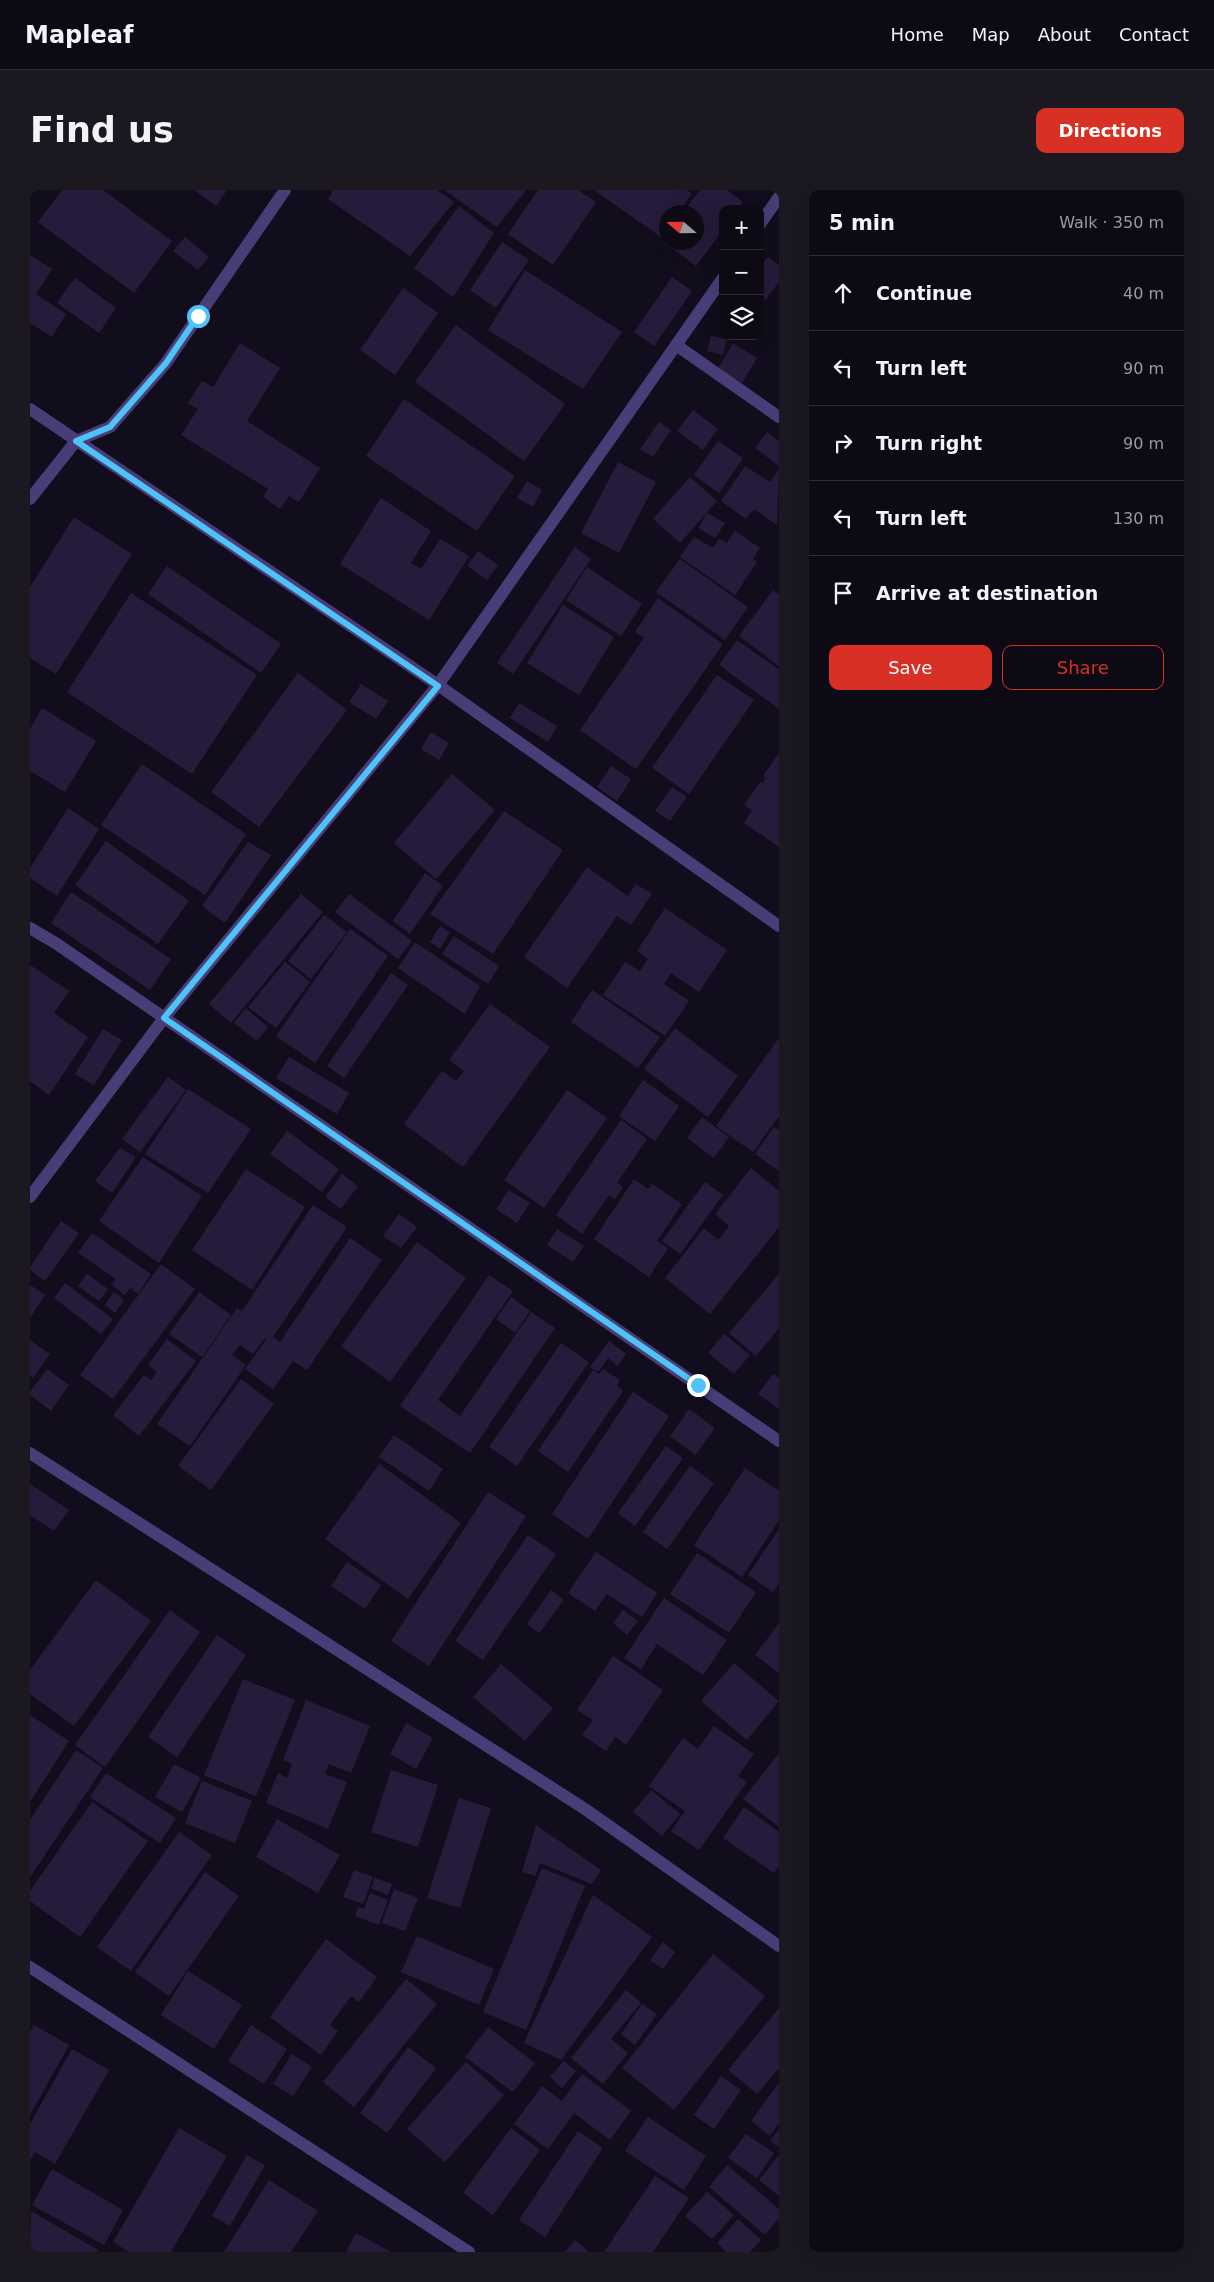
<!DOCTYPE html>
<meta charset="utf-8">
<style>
body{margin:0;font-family:"DejaVu Sans",sans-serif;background:#1c1822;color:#f1f3f6}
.controls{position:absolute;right:15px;top:15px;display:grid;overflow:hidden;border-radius:10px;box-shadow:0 5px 20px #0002}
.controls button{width:45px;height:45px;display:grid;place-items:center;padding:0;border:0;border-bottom:1px solid #2e2b34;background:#0e0a15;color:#f1f3f6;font:25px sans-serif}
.compass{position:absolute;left:629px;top:15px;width:45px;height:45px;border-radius:50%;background:#0e0a15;box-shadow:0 5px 20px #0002;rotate:290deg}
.stop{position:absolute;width:15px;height:15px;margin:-11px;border:4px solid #4fc3f7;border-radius:50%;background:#fff}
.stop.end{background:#4fc3f7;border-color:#fff;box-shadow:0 1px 5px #0008}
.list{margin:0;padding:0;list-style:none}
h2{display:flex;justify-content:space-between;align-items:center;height:65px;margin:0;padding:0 20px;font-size:21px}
h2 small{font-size:16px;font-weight:400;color:#9b9aa0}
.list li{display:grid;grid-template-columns:32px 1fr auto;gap:15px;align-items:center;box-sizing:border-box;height:75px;padding:0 20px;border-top:1px solid #2e2b34}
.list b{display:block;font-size:19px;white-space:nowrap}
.list em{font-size:16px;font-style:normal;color:#9b9aa0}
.actions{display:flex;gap:10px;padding:15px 20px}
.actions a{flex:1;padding:11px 0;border:1px solid #d93025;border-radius:10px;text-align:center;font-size:18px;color:#d93025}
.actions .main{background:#d93025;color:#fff}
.icon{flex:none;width:28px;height:28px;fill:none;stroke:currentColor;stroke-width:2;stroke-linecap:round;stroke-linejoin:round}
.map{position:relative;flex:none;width:749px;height:2062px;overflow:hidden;border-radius:10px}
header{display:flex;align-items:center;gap:30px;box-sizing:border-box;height:70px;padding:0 25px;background:#0e0a15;border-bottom:1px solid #2e2b34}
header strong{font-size:24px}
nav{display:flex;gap:28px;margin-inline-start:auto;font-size:18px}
.intro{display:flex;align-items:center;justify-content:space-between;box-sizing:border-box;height:120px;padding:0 30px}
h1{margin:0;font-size:35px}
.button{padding:12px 22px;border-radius:10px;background:#d93025;color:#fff;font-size:18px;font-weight:700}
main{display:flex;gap:30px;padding:0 30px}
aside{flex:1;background:#0e0a15;border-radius:10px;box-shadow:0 5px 20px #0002}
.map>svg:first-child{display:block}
</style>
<header>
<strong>Mapleaf</strong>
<nav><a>Home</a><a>Map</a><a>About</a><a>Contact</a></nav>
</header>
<div class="intro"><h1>Find us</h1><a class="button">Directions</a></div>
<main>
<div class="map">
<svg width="749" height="2062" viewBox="0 0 749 2062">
<rect width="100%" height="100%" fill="#120d1c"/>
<!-- building -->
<g fill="#271b3b">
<polygon points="32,0 73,0 142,51 104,103 8,32"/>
<polygon points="164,0 197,0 186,16"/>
<polygon points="303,0 407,0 424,12 380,66 298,9"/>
<polygon points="414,0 496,0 467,37"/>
<polygon points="508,0 548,0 566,12 523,75 478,44"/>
<polygon points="564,0 657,0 662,4 648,22 636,22 636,39 631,47"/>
<polygon points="670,0 697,0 713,12 708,19 693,19 693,40 666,76 632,51 636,45 636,52 666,52 666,22 653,22"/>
<polygon points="429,16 464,43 423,107 384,78"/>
<polygon points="155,47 179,67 168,80 143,61"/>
<polygon points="472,52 499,70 466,118 440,100"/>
<polygon points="0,65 22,79 6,104 36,124 22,147 0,133"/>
<polygon points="738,67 749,75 749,92 730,117 730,76"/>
<polygon points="495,80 592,142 553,199 458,140"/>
<polygon points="642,87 662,101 624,156 604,142"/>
<polygon points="45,88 86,118 69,143 27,113"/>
<polygon points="373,98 408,123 365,185 330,160"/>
<polygon points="426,135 535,214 494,271 385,192"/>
<polygon points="681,146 697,149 693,165 677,161"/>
<polygon points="210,153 250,178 217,231 290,278 269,312 259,306 250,319 233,307 238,299 151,245 168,219 158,213 172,191 183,197"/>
<polygon points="703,153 727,168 712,193 688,179"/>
<polygon points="374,209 485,286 447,341 336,266"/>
<polygon points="663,220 688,239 673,260 647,241"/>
<polygon points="629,232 641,240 623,267 610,259"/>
<polygon points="737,242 749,251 749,276 725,258"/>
<polygon points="688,251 713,268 689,303 664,285"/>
<polygon points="588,272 626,292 589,363 551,343"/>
<polygon points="715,276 740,292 749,279 747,335 724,319 716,329 691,311"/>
<polygon points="660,287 687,311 650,353 623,329"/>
<polygon points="497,291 512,300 503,317 487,308"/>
<polygon points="351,308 401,341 381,373 391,379 410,349 439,366 399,430 310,374"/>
<polygon points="677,323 695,333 685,348 668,338"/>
<polygon points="44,327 102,364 26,484 0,468 0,397"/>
<polygon points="705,341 730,358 723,369 727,372 705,405 650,367 664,347 683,358 689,349 697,353"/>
<polygon points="545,357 561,369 483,484 467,473"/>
<polygon points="448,361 468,375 457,390 437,376"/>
<polygon points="650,369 718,417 695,450 626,402"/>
<polygon points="137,376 251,454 231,483 118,404"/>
<polygon points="557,377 612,414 591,446 536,410"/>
<polygon points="743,400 749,405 749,476 709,446"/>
<polygon points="101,403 227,485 162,584 37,502"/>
<polygon points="628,408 693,454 606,579 550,540 614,448 605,442"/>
<polygon points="533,415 584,447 549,505 497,473"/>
<polygon points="707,450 749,480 749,519 689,475"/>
<polygon points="268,483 317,520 229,637 181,602"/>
<polygon points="687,485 724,510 659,604 622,578"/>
<polygon points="331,494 358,511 346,529 319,512"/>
<polygon points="489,513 527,536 518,552 480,528"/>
<polygon points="12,518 66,551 35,602 0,581 0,539"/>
<polygon points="401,542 419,553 409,570 391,559"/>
<polygon points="749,563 749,657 714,633 722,620 714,615 730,592 733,593 736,588 733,586"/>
<polygon points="112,574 216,644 175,705 71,635"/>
<polygon points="581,576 601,589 587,611 567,597"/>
<polygon points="422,584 465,620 406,689 364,653"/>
<polygon points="642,597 657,607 640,631 625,621"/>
<polygon points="38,618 69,639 27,706 0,688 0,678"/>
<polygon points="474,621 533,660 463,764 400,724"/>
<polygon points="76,651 159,711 128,754 45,695"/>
<polygon points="218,652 241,665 195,733 172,716"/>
<polygon points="557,677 598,706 606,694 622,704 601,735 587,726 537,798 494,767"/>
<polygon points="395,683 413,696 380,744 363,731"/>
<polygon points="41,702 141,769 120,800 21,733"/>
<polygon points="271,704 293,722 201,833 179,814"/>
<polygon points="319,704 382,751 368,769 305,722"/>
<polygon points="635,718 697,760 669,802 641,783 634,794 659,811 635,846 573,805 595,772 610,781 618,769 607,761"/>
<polygon points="294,725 317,742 281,789 258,771"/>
<polygon points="410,736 420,742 410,759 400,752"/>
<polygon points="320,739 358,766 285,873 246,846"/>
<polygon points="424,746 469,776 458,794 412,764"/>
<polygon points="385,752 450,796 435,824 368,778"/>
<polygon points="255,772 280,792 246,838 218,817"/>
<polygon points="0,775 39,801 24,823 58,847 19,905 0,891"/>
<polygon points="361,783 378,795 314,888 297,876"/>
<polygon points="562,800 630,847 608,878 541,832"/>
<polygon points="460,814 520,857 433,977 374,934 412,881 426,891 434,881 419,870"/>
<polygon points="216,818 238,837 227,851 204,833"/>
<polygon points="645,838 708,886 678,927 614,879"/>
<polygon points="73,839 92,850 64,895 45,884"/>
<polygon points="749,848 749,926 723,962 686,936"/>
<polygon points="259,867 319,903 307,924 246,888"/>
<polygon points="138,887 156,900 110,962 92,949"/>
<polygon points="613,890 649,916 625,951 589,926"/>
<polygon points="158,899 221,939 178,1003 115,964"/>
<polygon points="537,900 577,928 514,1018 474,990"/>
<polygon points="672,927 699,947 684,968 657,948"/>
<polygon points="591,930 617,949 587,993 593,997 585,1009 579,1005 552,1044 526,1025"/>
<polygon points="744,937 749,940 749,981 725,964"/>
<polygon points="257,941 309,979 292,1002 240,964"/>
<polygon points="90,958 106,967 82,1003 65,991"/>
<polygon points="113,967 172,1006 129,1073 69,1031"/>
<polygon points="721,978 749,1001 749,1037 680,1124 635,1088 674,1038 688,1050 699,1036 685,1024"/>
<polygon points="216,979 275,1017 222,1100 162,1060"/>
<polygon points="312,984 328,996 311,1019 295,1007"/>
<polygon points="604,989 618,999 622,994 652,1014 627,1051 638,1058 619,1087 564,1049"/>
<polygon points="675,992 693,1005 650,1064 632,1051"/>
<polygon points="479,1000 500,1013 487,1033 466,1019"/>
<polygon points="283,1015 317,1037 243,1147 250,1152 320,1048 352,1070 277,1180 263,1171 243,1199 215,1179 236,1150 234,1149 223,1164 210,1155 202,1165 216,1175 160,1256 127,1234 207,1118 212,1121"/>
<polygon points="369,1024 387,1037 371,1058 353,1046"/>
<polygon points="31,1031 49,1043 15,1091 0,1080 0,1077"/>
<polygon points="527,1039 554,1056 543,1072 517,1055"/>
<polygon points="62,1043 121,1084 108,1104 100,1098 95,1105 82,1095 86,1089 48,1063"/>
<polygon points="387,1052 436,1088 360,1192 311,1156"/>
<polygon points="131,1074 165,1099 83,1209 50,1185"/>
<polygon points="57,1084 78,1099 69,1111 48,1096"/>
<polygon points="749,1084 749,1138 726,1166 699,1143"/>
<polygon points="459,1085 483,1101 408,1210 430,1226 501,1122 525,1138 440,1263 370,1216"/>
<polygon points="35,1093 83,1129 71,1144 24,1108"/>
<polygon points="0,1095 15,1105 0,1128"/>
<polygon points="84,1102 94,1110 85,1123 75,1115"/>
<polygon points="169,1102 201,1125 172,1167 139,1144"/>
<polygon points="481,1107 500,1121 485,1143 466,1129"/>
<polygon points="694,1144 720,1165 704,1184 678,1163"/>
<polygon points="137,1149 166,1171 109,1246 83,1225 114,1185 121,1190 127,1182 118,1175"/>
<polygon points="0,1150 20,1164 3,1188 0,1186"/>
<polygon points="579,1151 596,1164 588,1176 578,1168 568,1182 560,1177"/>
<polygon points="531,1153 559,1172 487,1276 459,1257"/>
<polygon points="17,1179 39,1195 21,1221 0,1205 0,1202"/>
<polygon points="573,1179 590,1190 587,1196 593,1201 538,1282 508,1261 563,1180 569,1184"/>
<polygon points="743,1184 749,1188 749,1219 728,1204"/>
<polygon points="211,1189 244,1214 181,1300 148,1276"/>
<polygon points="603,1202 639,1226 558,1349 522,1324"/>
<polygon points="659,1219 685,1238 665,1265 640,1246"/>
<polygon points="364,1245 413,1279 399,1301 349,1267"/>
<polygon points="636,1256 653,1268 605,1336 588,1323"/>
<polygon points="349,1274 431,1333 378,1409 295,1349"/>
<polygon points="660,1276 684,1293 637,1359 613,1342"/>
<polygon points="715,1278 749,1301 749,1330 712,1387 664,1355"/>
<polygon points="0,1294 39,1320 24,1341 0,1325"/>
<polygon points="458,1302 496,1326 399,1476 361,1451"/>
<polygon points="749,1339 749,1393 743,1402 718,1385"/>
<polygon points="498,1345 526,1364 453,1470 425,1451"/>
<polygon points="566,1362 627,1403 612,1427 577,1404 565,1421 538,1403"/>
<polygon points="667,1363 726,1402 699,1443 640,1404"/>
<polygon points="317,1372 351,1395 335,1419 301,1396"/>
<polygon points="66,1390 121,1431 44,1536 0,1504 0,1480"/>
<polygon points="521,1400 534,1410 509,1443 497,1434"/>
<polygon points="634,1408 697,1450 673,1485 627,1454 611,1479 594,1468"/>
<polygon points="140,1420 170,1442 75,1577 45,1555"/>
<polygon points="593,1420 608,1431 597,1445 583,1433"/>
<polygon points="749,1433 749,1483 725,1465"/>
<polygon points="187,1445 216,1465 147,1567 118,1547"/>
<polygon points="583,1466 633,1500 596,1555 585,1547 576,1561 552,1545 563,1530 547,1520"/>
<polygon points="704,1473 749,1511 717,1550 671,1511"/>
<polygon points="471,1474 523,1518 495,1551 443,1507"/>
<polygon points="213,1489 265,1510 226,1606 174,1585"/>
<polygon points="276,1510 340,1536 321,1583 299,1574 295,1584 317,1592 298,1639 236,1613 248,1583 257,1588 262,1574 253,1570"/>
<polygon points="0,1525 39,1551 0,1612"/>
<polygon points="376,1533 403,1548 386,1579 360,1564"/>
<polygon points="684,1536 724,1564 708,1586 717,1592 669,1660 641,1641 655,1621 619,1596 653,1548 668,1559"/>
<polygon points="46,1560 73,1578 0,1687 0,1630"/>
<polygon points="749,1563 749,1637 713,1609"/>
<polygon points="144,1574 171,1588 152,1622 125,1607"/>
<polygon points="361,1580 408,1595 388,1657 341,1642"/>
<polygon points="76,1583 146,1628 130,1653 60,1607"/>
<polygon points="172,1591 222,1611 205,1653 155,1633"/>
<polygon points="621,1600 650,1624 632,1646 603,1622"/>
<polygon points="429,1608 461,1618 430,1718 397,1708"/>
<polygon points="62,1612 118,1651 50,1747 0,1711 0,1701"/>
<polygon points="714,1617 749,1642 749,1676 744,1683 693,1648"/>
<polygon points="247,1629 310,1665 288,1703 226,1667"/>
<polygon points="506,1635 571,1680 562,1694 510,1673 505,1686 492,1682"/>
<polygon points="149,1642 182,1665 101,1781 67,1757"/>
<polygon points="512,1678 555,1696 496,1840 453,1822"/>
<polygon points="324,1680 343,1687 333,1714 313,1707"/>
<polygon points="175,1682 209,1706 139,1806 105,1782"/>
<polygon points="345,1688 362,1694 358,1705 341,1698"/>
<polygon points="364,1699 388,1708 375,1741 352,1733"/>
<polygon points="340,1703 358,1710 349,1735 325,1726 328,1717 334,1719"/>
<polygon points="563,1705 622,1747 531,1870 494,1853"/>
<polygon points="387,1746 464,1779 449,1815 371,1782"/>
<polygon points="296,1749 347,1787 329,1812 321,1806 300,1835 308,1841 291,1865 240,1827"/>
<polygon points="633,1752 645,1762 633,1779 620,1770"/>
<polygon points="683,1764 735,1806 644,1920 592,1878"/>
<polygon points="158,1781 212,1815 184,1859 131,1825"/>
<polygon points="376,1789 407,1814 324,1917 293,1892"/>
<polygon points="596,1800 611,1813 581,1849 598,1863 573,1894 541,1868"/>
<polygon points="612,1814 627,1824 605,1855 591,1844"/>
<polygon points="749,1818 749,1878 727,1904 698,1880"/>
<polygon points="4,1835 39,1855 0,1925 0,1842"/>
<polygon points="221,1835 257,1859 234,1894 198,1871"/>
<polygon points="458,1837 505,1873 483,1902 435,1867"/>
<polygon points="378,1857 406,1878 357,1943 330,1923"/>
<polygon points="42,1859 79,1880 25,1974 5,1962 0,1970 0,1934"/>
<polygon points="262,1864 282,1877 263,1906 243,1894"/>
<polygon points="534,1871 546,1881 532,1898 520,1887"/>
<polygon points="436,1872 474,1905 415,1972 377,1939"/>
<polygon points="552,1884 601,1921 580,1950 544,1923 518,1959 484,1934 512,1896 532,1911"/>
<polygon points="691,1886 711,1900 684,1939 664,1925"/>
<polygon points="749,1893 749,1933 740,1946 721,1931"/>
<polygon points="618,1927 676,1966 654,2000 595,1961"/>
<polygon points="149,1938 197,1966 141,2062 99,2062 83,2052"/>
<polygon points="481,1938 510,1960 463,2025 433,2003"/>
<polygon points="749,1939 749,1957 740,1951"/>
<polygon points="548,1941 573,1958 515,2047 489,2030"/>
<polygon points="716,1944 744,1963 727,1988 698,1968"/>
<polygon points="217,1965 235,1975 200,2036 182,2026"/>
<polygon points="749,1965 749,2006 729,1990"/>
<polygon points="697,1975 749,2019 749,2028 735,2045 679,1997"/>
<polygon points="22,1979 93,2020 74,2055 2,2015"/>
<polygon points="625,1986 659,2008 623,2062 574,2062"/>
<polygon points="239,1990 288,2021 261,2062 194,2062"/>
<polygon points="677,2002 704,2025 682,2049 655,2026"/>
<polygon points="1,2021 68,2060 67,2062 0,2062"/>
<polygon points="708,2029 731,2050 720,2062 696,2062 687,2053"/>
<polygon points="326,2043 361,2062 316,2062"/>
<polygon points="545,2050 559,2062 535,2062"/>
</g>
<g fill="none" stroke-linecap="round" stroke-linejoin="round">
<!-- minor -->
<g stroke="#483d76" stroke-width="12">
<polyline points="730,34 749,7"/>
<polyline points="646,155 749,227"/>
<polyline points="0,219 408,495 749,736"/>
<polyline points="0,309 46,251 80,237 136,173 255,0"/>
<polyline points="0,738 27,754 749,1251"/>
<polyline points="0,1007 134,828 408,495 693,88"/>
<polyline points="0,1263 555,1619 749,1756"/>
<polyline points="0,1777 439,2062"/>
</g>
</g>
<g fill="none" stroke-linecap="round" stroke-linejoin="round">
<!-- route -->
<polyline stroke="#4fc3f7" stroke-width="6" points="168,126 136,173 80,237 46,251 408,496 134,828 668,1195"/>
</g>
</svg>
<div class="controls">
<button>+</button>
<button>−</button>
<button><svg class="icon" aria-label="layers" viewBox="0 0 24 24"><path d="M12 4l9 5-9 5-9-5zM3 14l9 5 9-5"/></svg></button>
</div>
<svg class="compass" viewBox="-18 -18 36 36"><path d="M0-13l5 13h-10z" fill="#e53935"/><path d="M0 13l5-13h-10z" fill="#9b9aa0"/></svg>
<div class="stop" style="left:168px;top:126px"></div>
<div class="stop end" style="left:668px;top:1195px"></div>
</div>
<aside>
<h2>5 min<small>Walk · 350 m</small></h2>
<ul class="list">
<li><svg class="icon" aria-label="ahead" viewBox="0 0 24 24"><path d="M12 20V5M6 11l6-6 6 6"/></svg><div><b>Continue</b></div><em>40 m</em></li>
<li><svg class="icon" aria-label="left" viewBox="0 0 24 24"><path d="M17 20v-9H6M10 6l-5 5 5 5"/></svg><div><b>Turn left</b></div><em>90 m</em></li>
<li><svg class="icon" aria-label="right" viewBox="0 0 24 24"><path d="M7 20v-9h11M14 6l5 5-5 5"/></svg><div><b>Turn right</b></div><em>90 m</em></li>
<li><svg class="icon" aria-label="left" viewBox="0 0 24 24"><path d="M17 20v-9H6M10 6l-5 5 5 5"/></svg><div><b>Turn left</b></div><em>130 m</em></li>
<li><svg class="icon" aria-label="arrive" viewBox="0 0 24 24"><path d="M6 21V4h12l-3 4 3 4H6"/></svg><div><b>Arrive at destination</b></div></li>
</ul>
<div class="actions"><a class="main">Save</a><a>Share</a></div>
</aside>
</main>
